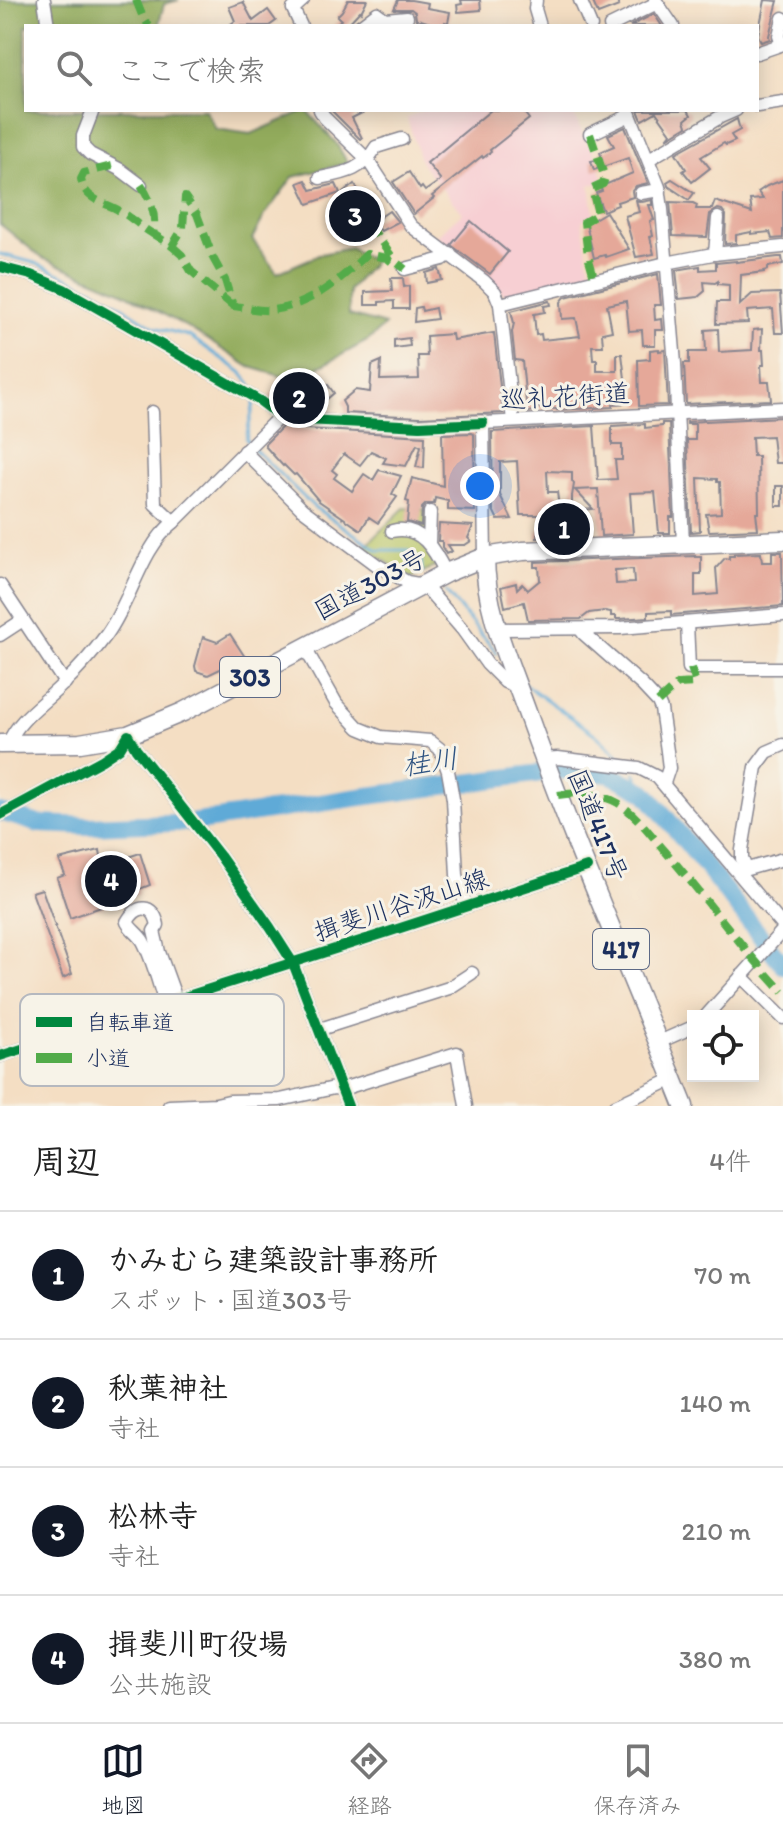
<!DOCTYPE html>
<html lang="ja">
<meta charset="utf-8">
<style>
body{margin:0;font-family:Itim,"Klee One",sans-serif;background:#f6f6f6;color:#222}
.controls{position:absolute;right:24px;bottom:24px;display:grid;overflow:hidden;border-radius:0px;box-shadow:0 4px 20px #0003}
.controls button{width:72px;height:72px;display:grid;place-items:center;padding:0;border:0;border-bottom:2px solid #e0e0e0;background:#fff;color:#222;font:40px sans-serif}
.you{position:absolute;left:480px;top:486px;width:28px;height:28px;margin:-20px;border:6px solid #fff;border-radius:50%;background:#1a73e8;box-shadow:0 0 0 12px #1a73e833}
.badge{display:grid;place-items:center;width:52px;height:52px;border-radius:50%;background:#111827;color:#fff;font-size:26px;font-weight:700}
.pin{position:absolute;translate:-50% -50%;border:4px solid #fff;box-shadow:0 2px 8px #0006}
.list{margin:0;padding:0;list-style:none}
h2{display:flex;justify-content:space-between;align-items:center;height:104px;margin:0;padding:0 32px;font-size:34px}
h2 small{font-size:26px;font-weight:400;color:#767676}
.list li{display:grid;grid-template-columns:52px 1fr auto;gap:24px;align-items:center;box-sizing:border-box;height:128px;padding:0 32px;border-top:2px solid #e0e0e0}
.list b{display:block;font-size:30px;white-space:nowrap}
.list p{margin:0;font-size:26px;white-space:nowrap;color:#767676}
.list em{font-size:26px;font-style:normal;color:#767676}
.icon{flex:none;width:44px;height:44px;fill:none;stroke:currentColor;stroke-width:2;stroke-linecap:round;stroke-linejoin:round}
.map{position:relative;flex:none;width:783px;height:1106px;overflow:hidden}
.search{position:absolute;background:#fff;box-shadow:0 4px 20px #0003;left:24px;right:24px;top:24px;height:88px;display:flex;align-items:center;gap:20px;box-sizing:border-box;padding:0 28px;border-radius:0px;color:#767676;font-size:30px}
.sheet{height:616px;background:#fff}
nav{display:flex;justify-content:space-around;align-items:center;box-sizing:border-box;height:112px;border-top:2px solid #e0e0e0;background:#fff;font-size:22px;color:#767676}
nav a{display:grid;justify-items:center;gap:4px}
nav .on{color:#111827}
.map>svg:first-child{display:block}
</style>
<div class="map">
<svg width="783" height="1106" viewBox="0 0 783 1106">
<rect width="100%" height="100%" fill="#f7f3e8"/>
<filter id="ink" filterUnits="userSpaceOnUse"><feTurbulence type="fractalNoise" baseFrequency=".0125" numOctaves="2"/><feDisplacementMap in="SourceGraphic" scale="16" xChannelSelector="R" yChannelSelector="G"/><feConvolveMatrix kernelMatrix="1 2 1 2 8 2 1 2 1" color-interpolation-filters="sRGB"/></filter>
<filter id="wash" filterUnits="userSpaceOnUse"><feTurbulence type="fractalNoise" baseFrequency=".006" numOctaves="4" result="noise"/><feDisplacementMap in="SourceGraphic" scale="32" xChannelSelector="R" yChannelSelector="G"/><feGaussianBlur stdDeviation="1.8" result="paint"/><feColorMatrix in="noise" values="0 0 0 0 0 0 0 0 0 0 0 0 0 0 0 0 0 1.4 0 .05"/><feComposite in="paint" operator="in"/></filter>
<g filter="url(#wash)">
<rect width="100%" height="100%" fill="#f4dec3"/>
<!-- built -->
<polygon fill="#f7cfd3" points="424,110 572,110 587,143 591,144 604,179 600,183 590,185 594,214 582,221 591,276 511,296 504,294 437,235 462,213 421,163 407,118"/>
<!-- green -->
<polygon fill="#b9c668" stroke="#6a7a63" stroke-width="2" points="404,508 428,510 437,565 411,578 364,547"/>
<!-- forest -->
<polygon fill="#92ab5c" stroke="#566d5d" stroke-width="2" points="0,0 179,0 164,4 159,23 161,26 26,26 26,110 205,110 216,129 251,134 306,110 336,143 348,163 293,177 265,215 252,239 277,273 321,254 350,248 374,261 349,290 349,315 385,325 369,340 325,364 291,379 250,367 187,327 121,291 42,258 0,224"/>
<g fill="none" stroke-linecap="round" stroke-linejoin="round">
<!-- stream -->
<g stroke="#5faad7" stroke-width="3">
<polyline points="0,254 35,263 98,291 154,327 189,336 241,372 256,392 256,396"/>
<polyline points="248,442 246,439 254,403"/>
<polyline points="253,448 314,507 378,550 407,550 421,560 422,572"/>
<polyline points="446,592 497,653"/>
<polyline points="523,683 596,735 625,762"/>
<polyline points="635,773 645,792"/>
</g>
<!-- river -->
<polyline stroke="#5faad7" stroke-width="18" points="0,812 39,824 88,826 198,822 353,798 564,770 609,774 645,792 700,859 783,965"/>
</g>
<g id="blocks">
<!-- building -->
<g fill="#e5a899" fill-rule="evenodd">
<polygon points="348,0 367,0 361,12 360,11 346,26 333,26 341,20 337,16 342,11"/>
<polygon points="398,0 411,0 428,3 427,8 450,12 448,23 445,22 444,25 441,24 440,26 421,20 423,23 416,19 415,12 411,9 394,9"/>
<polygon points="461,0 480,0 481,10 458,12 457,5 462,4"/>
<polygon points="592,0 616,0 619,6 598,14"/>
<polygon points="765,0 778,1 773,20 769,36 770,39 761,42 758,35"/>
<polygon points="243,2 253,21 268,10 276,21 269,26 228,26 235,21 229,7"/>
<polygon points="654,14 662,26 630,26"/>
<polygon points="331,110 368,110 352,118 362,138 360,139"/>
<polygon points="491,110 522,110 529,119 490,150 491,152 483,158 482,156 432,196 434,198 414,214 393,182 409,172 420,189 422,187 425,191 441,180 427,163"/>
<polygon points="638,110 688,110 691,115 685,120 687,126 667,138 671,133 656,112 642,120"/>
<polygon points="737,119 740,130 731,135 735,141 726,145 724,143 701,157 710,168 692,182 683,171 686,169 676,153"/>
<polygon points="625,127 648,183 636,186 632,191 633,197 617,202 618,205 603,211 596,193 602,191 600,187 633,173 628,158 594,170 591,161 602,159 600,152 614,146 608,135"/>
<polygon points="672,179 694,193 689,200 668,186 667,182"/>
<polygon points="306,180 311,190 336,184 340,193 308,204 298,183"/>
<polygon points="783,180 783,238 772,239 770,232 751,234 751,232 736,235 736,243 725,244 726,215 722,210 718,209 710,214 707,237 673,236 670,202 693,203 697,205 696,209 712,209 715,201 752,213 750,200 763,199 758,192 767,186"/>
<polygon points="354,184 361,194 358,195 370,213 356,223 353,222 350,224 344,215 353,209 343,193"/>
<polygon points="636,200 642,202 652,200 652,205 649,205 654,220 650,221 653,236 650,237 654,254 636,257 625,216 639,212"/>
<polygon points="389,211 398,222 381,231 373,222"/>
<polygon points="606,212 629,249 606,257 605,255 594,258 586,224"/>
<polygon points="471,221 508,252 490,274 451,245"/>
<polygon points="778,257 782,257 783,264 768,267 768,270 764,271 764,272 741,275 740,305 752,294 780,293 783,333 775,333 773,309 747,311 748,323 716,324 717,302 729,302 729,285 718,284 718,281 715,283 704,282 705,291 698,297 679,299 676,270 700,266 700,270 716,269 716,263 736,261 736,262"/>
<polygon points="439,269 442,280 427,283 426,273"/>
<polygon points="658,274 661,305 654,305 655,320 662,319 663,330 655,330 655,345 643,345 642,330 629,331 626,301 607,305 612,331 602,333 603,346 592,346 593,360 597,360 597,371 617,371 617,354 622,354 628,403 613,404 613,407 557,410 557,409 534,408 534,411 527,412 522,361 515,360 512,332 514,323 511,311 550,301 551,305 544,306 545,312 534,314 536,335 541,334 542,340 580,336 576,318 562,319 561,302 565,297"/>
<polygon points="391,278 403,278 404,287 409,286 409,309 394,309 394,301 379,302 379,305 365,305 365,292 392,291"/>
<polygon points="421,307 422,311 435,308 437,319 414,322 415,308"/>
<polygon points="718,329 719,352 752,350 753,330 762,329 761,350 763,350 764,365 761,365 762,382 769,382 771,400 686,404 684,363 689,363 689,352 706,352 705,330"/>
<polygon points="494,333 503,413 420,417 345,413 345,407 342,401 355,390 370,392 372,365 381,361 380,380 419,379 418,356 427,356 426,336 452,334 453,340"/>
<polygon points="409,338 410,346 394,348 394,340"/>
<polygon points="659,349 659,351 665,350 668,405 639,406 638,360 650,359 650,350"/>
<polygon points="320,385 323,388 328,385 334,393 327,399 323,394 313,411 284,407 270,397 273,392 289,403 311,386 314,390"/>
<polygon points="783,417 783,463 775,463 772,436 752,437 753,456 758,456 759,513 756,513 758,529 709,531 706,514 721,513 720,482 717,482 717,479 698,478 700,531 691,532 687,440 695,440 695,424 687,424 687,422"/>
<polygon points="662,423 669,423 673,517 670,517 670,533 659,533 655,492 630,493 633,534 601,536 598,489 575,490 593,509 572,511 572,496 574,484 572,481 572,472 547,471 548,492 557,492 563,537 537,538 538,530 553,531 552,515 520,515 517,461 500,462 500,495 512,519 498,520 493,510 492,432 594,426 598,480 617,479 615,460 622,460 622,445 612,445 612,426 645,424 645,428 662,426"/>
<polygon points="283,426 305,429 425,436 424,468 416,467 421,446 417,444 406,466 383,463 386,458 371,451 360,465 344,454 332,470 337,474 334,478 352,491 364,474 373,480 379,470 401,476 392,494 397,497 378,523 369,517 361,530 319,501 296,474 294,475 284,465 283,466 265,446 265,444"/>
<polygon points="472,433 474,434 475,511 448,510 448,501 435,498 434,504 426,504 422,508 421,526 407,522 409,502 406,501 412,478 443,486 442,434"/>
<rect x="776" y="486" width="7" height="20"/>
<polygon points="439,524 473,526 468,538 471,541 465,545 448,545 452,551 446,554 442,547 442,541 438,541"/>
<path d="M772,552H782L783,606L671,615V611L648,612V617L620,619H616V616H611V612L605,611L589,613L581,619L528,620L524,602L505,607L501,587L516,583L517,589L522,584L528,590L540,580L539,567H535V562L695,556V557H701V574H695V596L718,594L716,568L725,558L729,559V556H734V554L761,553L762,562H772ZM633,569L634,583L616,584L615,570Z"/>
<polygon points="230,634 245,657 208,675 196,671 195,666 203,637 217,642"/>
<polygon points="100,850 102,862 114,858 116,861 140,853 150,885 137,890 138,894 70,918 57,878 65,875 59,860"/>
<polygon points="42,889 72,974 63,978 32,892"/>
</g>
</g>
</g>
<g filter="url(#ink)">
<use href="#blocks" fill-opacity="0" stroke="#888690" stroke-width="2"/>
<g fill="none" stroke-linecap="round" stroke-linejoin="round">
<defs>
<g id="minor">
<polyline points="44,0 48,26"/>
<polyline points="536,0 535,9 540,26"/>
<polyline points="580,0 591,26"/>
<polyline points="655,0 673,26"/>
<polyline points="301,26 293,9 303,0"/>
<polyline points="360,26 377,13 385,19 407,17"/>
<polyline points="610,26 657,3"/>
<polyline points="782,44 779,36 783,18"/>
<polyline points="757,53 783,44"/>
<polyline points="757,106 783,102"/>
<polyline points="93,110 83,136 83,147 90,154 121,170 141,185"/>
<polyline points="320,110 325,118 368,160 411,226 484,281 495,292 500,304 513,421"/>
<polyline points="628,110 659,187 662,209 675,364 683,544"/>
<polyline points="590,134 630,115"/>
<polyline points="649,159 720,117 736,110"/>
<path d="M320,178C345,173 362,171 376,147L402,139"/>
<polyline points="641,193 660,190"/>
<polyline points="715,254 718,218"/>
<polyline points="0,267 31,275 64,289 260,401 280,416 306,420 420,426 483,423"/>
<polyline points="405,269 443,259 450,254"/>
<polyline points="500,304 666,263 713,254 783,247"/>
<polyline points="152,412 155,504 174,522"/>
<polyline points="244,451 302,509 377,565 407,582 424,585 462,629 487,664 505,682 518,687"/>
<path d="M392,531C421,524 435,551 446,573"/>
<polyline points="429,544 430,512"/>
<polyline points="485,557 483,423 783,408"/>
<polyline points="0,585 65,683"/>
<polyline points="687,623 689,668 783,668"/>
<polyline points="498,629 620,628 783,615"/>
<polyline points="580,629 584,634 642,685 658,702 661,709 667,751 669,768 664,783"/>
<polyline points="0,635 23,620"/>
<polyline points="305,648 336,703 359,728 381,737 430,741 440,749 448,771 453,799 457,875 466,906"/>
<path d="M8,744C18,719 43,704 62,685C78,670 94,652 107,634C132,599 141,548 174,522L280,416"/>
<polyline points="544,759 558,758 639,768 657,777 783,926"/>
<polyline points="0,815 102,760 120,748 128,735 136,749 220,856 270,927 293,963 348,1106"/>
<polyline points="746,868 742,859 742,850 756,767 767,752 783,745"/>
<polyline points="740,871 783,859"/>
<polyline points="741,976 783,1018"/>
<path d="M165,1003C158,982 153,960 143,941C138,933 131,930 127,922C137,904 153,903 158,925L154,931L159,952L176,999"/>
<polyline points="706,1016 783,930"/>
<polyline points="320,1029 449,988 472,973"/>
<polyline points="659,1042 693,1027"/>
<polyline points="0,1056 385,933 587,867"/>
<polyline points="169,1106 216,1104 229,1101 280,1100 334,1088 342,1089 457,1053 466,1106"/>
<polyline points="615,1106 673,1079"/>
</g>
<g id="highway">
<path d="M485,557C485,611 510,664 528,715C575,847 632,976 684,1106"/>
<polyline points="0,744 80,743 128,735 183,712 446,573 485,557 523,551 783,540"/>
</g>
</defs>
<!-- minor casing -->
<use href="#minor" stroke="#888690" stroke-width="15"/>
<!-- highway casing -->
<use href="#highway" stroke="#888690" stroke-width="21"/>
<!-- minor -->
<use href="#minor" stroke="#fff" stroke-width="12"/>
<!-- highway -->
<use href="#highway" stroke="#fff" stroke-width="18"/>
<!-- quiet -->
<g stroke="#52ab49" stroke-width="8" stroke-dasharray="16 8" stroke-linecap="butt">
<polyline points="136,0 142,15 149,26"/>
<polyline points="590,134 605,178 603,184 592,189 598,214 584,222 588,256 595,280"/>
<path d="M112,166L84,173L81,179C85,201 103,201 120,211C131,217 141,227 153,234"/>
<path d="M141,185C151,200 157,216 153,234L172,246L183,228L185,197L197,214L213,258L225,280L233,306C245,307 259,311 271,310C310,306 340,280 367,254L387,258L392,262L395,261L405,269"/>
<polyline points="368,223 395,261"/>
<polyline points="172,246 182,255 191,271 233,306"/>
<polyline points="658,702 678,684 696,683 691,668"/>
<path d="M558,795C577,792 600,793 618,803C636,814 651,835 665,851C705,897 741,947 783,992"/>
</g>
<defs>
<g id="cycleway">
<polyline points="0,267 31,275 64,289 260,401 280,416 306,420 420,426 483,423"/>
<polyline points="0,815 102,760 120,748 128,735 136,749 220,856 270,927 293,963 348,1106"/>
<polyline points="0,1056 385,933 587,867"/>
</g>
</defs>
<!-- cycleway casing -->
<use href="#cycleway" stroke="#f7f3e8" stroke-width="15"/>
<!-- cycleway -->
<use href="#cycleway" stroke="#00873e" stroke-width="10"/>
</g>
</g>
<g text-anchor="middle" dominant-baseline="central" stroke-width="6" stroke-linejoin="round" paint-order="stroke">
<!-- shield labels -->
<g fill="#f7f3e8" stroke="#5d6a87" stroke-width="2">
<rect x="220" y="657" width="60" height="40" rx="6"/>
<rect x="593" y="929" width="56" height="40" rx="6"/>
</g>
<g font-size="24" font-weight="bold" fill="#1b2f5e">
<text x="250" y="677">303</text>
<text x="621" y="949">417</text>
</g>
<!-- street labels -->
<g font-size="26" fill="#1b2f5e" stroke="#f7f3e8">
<text transform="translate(565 396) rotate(-3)">巡礼花街道</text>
<text transform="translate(370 584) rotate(-28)">国道303号</text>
<text transform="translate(598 825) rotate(68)">国道417号</text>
<text transform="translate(401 905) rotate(-18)">揖斐川谷汲山線</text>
</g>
<!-- water labels -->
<g font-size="28" font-style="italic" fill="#2f5482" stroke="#f7f3e8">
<text transform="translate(430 761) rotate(-8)">桂川</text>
</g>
</g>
<!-- legend -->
<rect x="20" y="994" width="264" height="92" rx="12" fill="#f7f3e8" stroke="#b5b8bf" stroke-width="2"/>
<rect x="36" y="1017" width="36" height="10" fill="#00873e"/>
<rect x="36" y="1053" width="36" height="10" fill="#52ab49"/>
<g font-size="22" fill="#1b2f5e">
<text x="86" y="1030">自転車道</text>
<text x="86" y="1066">小道</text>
</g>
</svg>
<div class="controls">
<button><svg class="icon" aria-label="locate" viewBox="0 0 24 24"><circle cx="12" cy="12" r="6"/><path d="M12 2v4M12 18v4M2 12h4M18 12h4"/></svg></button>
</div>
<div class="you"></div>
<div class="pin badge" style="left:564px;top:529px">1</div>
<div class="pin badge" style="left:299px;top:398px">2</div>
<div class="pin badge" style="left:355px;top:216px">3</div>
<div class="pin badge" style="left:111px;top:881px">4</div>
<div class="search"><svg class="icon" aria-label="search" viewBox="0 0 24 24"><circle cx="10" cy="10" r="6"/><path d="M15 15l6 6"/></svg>ここで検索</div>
</div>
<section class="sheet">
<h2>周辺<small>4件</small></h2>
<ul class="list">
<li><span class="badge">1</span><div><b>かみむら建築設計事務所</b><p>スポット · 国道303号</p></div><em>70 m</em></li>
<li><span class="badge">2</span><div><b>秋葉神社</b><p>寺社</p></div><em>140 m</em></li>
<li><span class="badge">3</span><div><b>松林寺</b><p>寺社</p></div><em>210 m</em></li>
<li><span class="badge">4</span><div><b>揖斐川町役場</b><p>公共施設</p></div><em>380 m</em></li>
</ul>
</section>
<nav>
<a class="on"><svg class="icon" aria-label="map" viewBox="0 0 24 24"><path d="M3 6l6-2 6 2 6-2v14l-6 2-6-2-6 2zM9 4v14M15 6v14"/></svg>地図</a>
<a><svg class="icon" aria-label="directions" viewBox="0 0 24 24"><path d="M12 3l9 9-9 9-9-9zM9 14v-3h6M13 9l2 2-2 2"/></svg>経路</a>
<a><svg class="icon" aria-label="saved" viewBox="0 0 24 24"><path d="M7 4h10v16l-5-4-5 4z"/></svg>保存済み</a>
</nav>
